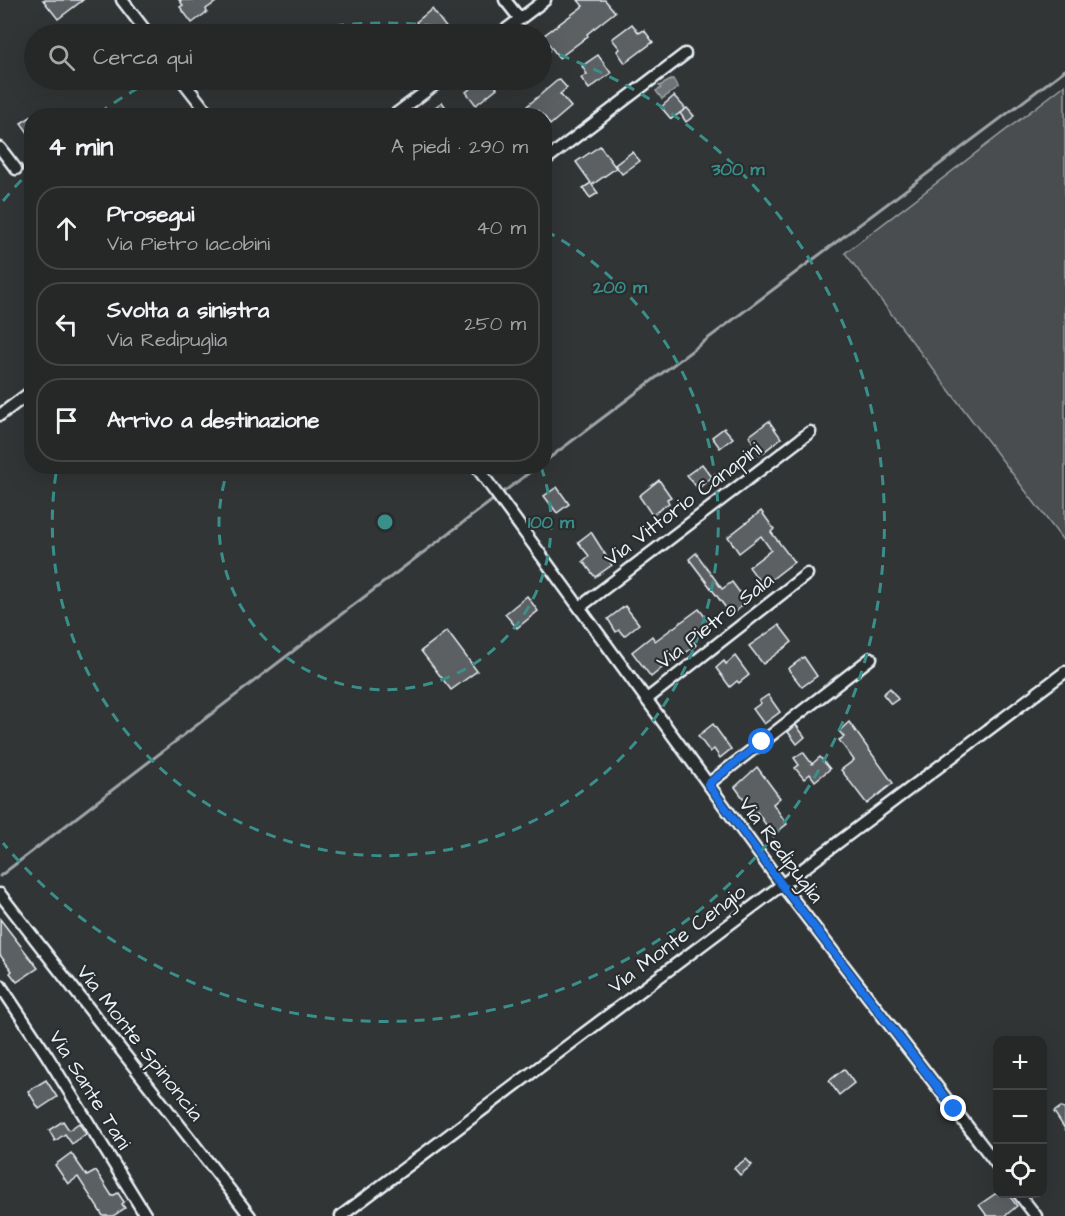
<!DOCTYPE html>
<html lang="it">
<meta charset="utf-8">
<style>
body{margin:0;font-family:"Architects Daughter",sans-serif;background:#323434;color:#f1f3f6}
.controls{position:absolute;right:18px;bottom:18px;display:grid;overflow:hidden;border-radius:12px;box-shadow:0 6px 24px #0002}
.controls button{width:54px;height:54px;display:grid;place-items:center;padding:0;border:0;border-bottom:2px solid #424445;background:#262828;color:#f1f3f6;font:30px sans-serif}
.stop{position:absolute;width:18px;height:18px;margin:-14px;border:4px solid #1a73e8;border-radius:50%;background:#fff}
.stop.end{background:#1a73e8;border-color:#fff;box-shadow:0 2px 6px #0008}
.list{margin:0;padding:0;list-style:none}
h2{display:flex;justify-content:space-between;align-items:center;height:78px;margin:0;padding:0 24px;font-size:26px}
h2 small{font-size:20px;font-weight:400;color:#a4a6a8}
.list li{display:grid;grid-template-columns:39px 1fr auto;gap:18px;align-items:center;box-sizing:border-box;height:84px;margin:0 12px 12px;padding:0 12px;border:2px solid #424445;border-radius:24px}
.list b{display:block;font-size:22px;white-space:nowrap}
.list p{margin:0;font-size:20px;white-space:nowrap;color:#a4a6a8}
.list em{font-size:20px;font-style:normal;color:#a4a6a8}
.icon{flex:none;width:33px;height:33px;fill:none;stroke:currentColor;stroke-width:2;stroke-linecap:round;stroke-linejoin:round}
.map{position:relative;flex:none;width:1065px;height:1216px;overflow:hidden}
.search{position:absolute;background:#262828;box-shadow:0 6px 24px #0002;left:24px;top:24px;width:528px;height:66px;display:flex;align-items:center;gap:15px;box-sizing:border-box;padding:0 21px;border-radius:33px;color:#a4a6a8;font-size:22px}
.panel{position:absolute;background:#262828;box-shadow:0 6px 24px #0002;left:24px;top:108px;width:528px;height:366px;border-radius:24px}
.map>svg:first-child{display:block}
</style>
<div class="map">
<svg width="1065" height="1216" viewBox="0 0 1065 1216">
<rect width="100%" height="100%" fill="#323536"/>
<filter id="ink" filterUnits="userSpaceOnUse"><feTurbulence type="fractalNoise" baseFrequency=".0167" numOctaves="2"/><feDisplacementMap in="SourceGraphic" scale="12" xChannelSelector="R" yChannelSelector="G"/><feConvolveMatrix kernelMatrix="1 2 1 2 8 2 1 2 1" color-interpolation-filters="sRGB"/></filter>
<g filter="url(#ink)">
<!-- green -->
<polygon fill="#494d4f" stroke="#989fa4" stroke-width="1.5" points="1065,85 1065,543 845,253"/>
<!-- water -->
<polygon fill="#6e7376" stroke="#9fa5aa" stroke-width="1.5" points="673,79 678,88 662,99 656,91 661,88 659,86"/>
<g fill="none" stroke-linecap="round" stroke-linejoin="round">
<!-- stream -->
<g stroke="#9fa5aa" stroke-width="3">
<polyline points="544,462 1065,70"/>
<polyline points="0,876 339,616 538,466"/>
</g>
</g>
<!-- building -->
<g fill="#5c6063" stroke="#e8f1f8" stroke-width="1.5">
<polygon points="43,0 83,0 58,19"/>
<polygon points="179,0 219,0 206,9 207,12 192,23 180,7 183,5"/>
<polygon points="578,0 605,0 615,12 587,34 588,36 559,58 543,36 583,6"/>
<polygon points="432,9 448,30 442,34 426,34 416,22"/>
<polygon points="632,24 639,33 644,30 653,42 625,63 617,51 620,49 612,39"/>
<polygon points="598,55 611,73 589,89 581,78 587,74 582,66"/>
<polygon points="559,79 567,88 560,94 571,107 550,125 544,116 538,111 534,114 527,106"/>
<polygon points="475,80 491,80 497,88 476,105 466,92 471,88 468,84"/>
<polygon points="674,96 686,109 671,119 661,107"/>
<polygon points="442,102 452,116 423,116"/>
<polygon points="687,108 694,116 686,122 680,113"/>
<polygon points="32,116 32,138 21,123"/>
<polygon points="600,146 616,168 592,185 598,193 590,198 583,188 591,183 576,162"/>
<polygon points="632,152 640,161 622,174 615,165"/>
<polygon points="769,421 781,438 760,455 749,436"/>
<polygon points="724,428 733,438 720,448 712,437"/>
<polygon points="702,464 712,477 698,489 687,475"/>
<polygon points="659,480 671,497 667,499 669,503 652,515 639,496"/>
<polygon points="557,487 569,504 557,513 544,496"/>
<polygon points="761,511 774,529 771,532 794,562 763,586 749,567 771,550 761,536 739,553 728,537"/>
<polygon points="591,532 612,565 595,577 583,561 589,556 578,542"/>
<polygon points="696,553 722,589 732,582 746,601 732,616 689,559"/>
<polygon points="527,596 538,611 517,628 505,614"/>
<polygon points="625,606 639,624 624,636 619,630 616,632 608,619"/>
<polygon points="699,609 710,623 691,638 696,645 684,654 682,652 651,677 632,652 652,636 655,641"/>
<polygon points="779,625 792,642 763,664 749,646"/>
<polygon points="447,631 477,671 451,690 421,651"/>
<polygon points="735,656 749,675 739,683 737,681 730,687 716,668 724,661 726,664"/>
<polygon points="804,657 817,676 802,687 788,669"/>
<polygon points="890,688 898,699 891,704 883,694"/>
<polygon points="768,695 780,712 764,724 753,709 761,703 759,701"/>
<polygon points="849,722 893,783 867,804 841,770 854,760 839,740 844,737 839,731"/>
<polygon points="713,724 731,749 720,758 714,749 710,752 698,736"/>
<polygon points="796,725 805,737 797,744 788,732"/>
<polygon points="803,752 812,764 820,757 830,769 815,781 810,774 804,779 795,768 799,765 794,758"/>
<polygon points="757,767 780,798 773,804 787,824 773,835 757,812 755,814 735,787"/>
<polygon points="0,919 38,968 17,982 10,973 12,971 0,955"/>
<polygon points="844,1069 854,1083 839,1095 829,1081"/>
<polygon points="46,1080 57,1097 39,1109 28,1091"/>
<polygon points="1061,1107 1065,1110 1065,1129 1054,1112"/>
<polygon points="63,1121 69,1130 79,1123 86,1134 72,1144 65,1134 55,1141 49,1130"/>
<polygon points="71,1153 87,1176 96,1171 112,1196 118,1193 124,1202 122,1204 125,1208 113,1216 103,1216 78,1177 68,1184 55,1165"/>
<polygon points="746,1159 752,1165 740,1175 734,1168"/>
<polygon points="995,1194 1008,1194 1017,1206 1005,1216 987,1216 979,1205"/>
</g>
<g fill="none" stroke-linecap="round" stroke-linejoin="round">
<defs>
<g id="street">
<polyline points="122,0 148,34"/>
<polyline points="505,0 520,19"/>
<polyline points="500,34 545,0"/>
<polyline points="182,80 210,116"/>
<polyline points="393,116 441,80"/>
<polyline points="0,148 16,169"/>
<polyline points="544,161 685,54"/>
<polyline points="0,415 32,391"/>
<polyline points="476,466 782,885 998,1166"/>
<polyline points="580,607 810,432"/>
<polyline points="647,699 807,574"/>
<polyline points="708,784 871,658"/>
<polyline points="0,894 250,1216"/>
<polyline points="0,985 46,1054 146,1216"/>
<polyline points="1019,1194 1036,1216"/>
<polyline points="341,1216 1065,672"/>
</g>
</defs>
<!-- street casing -->
<use href="#street" stroke="#e8f1f8" stroke-width="15"/>
<!-- street -->
<use href="#street" stroke="#2a2d2e" stroke-width="10"/>
</g>
</g>
<g fill="none" stroke-linecap="round" stroke-linejoin="round" filter="url(#ink)">
<!-- route -->
<polyline stroke="#1a73e8" stroke-width="8" points="762,742 708,784 782,885 954,1109"/>
</g>
<!-- distance rings -->
<g fill="none" stroke="#3a8f8a" stroke-width="3" stroke-dasharray="10 8">
<path d="M541 467A166 166 0 1 1 229 467"/>
<path d="M546 231A333 333 0 1 1 57 467"/>
<path d="M3 201A499 499 0 0 1 29 172M99 113A499 499 0 0 1 151 81M281 34A499 499 0 0 1 489 34M543 49A499 499 0 1 1 3 843"/>
</g>
<g text-anchor="middle" dominant-baseline="central" stroke-width="4.5" stroke-linejoin="round" paint-order="stroke">
<!-- street labels -->
<g font-size="21" fill="#e8f1f8" stroke="#2a2d2e">
<text transform="translate(683 504) rotate(-37)">Via Vittorio Canapini</text>
<text transform="translate(715 621) rotate(-38)">Via Pietro Sala</text>
<text transform="translate(781 850) rotate(53)">Via Redipuglia</text>
<text transform="translate(677 939) rotate(-37)">Via Monte Cengio</text>
<text transform="translate(140 1043) rotate(52)">Via Monte Spinoncia</text>
<text transform="translate(90 1090) rotate(58)">Via Sante Tani</text>
</g>
</g>
<circle cx="385" cy="522" r="9" fill="#3a8f8a" stroke="#2a2d2e" stroke-width="3"/>
<g font-size="18" text-anchor="middle" font-weight="bold" fill="#3a8f8a" stroke="#2a2d2e" stroke-width="4.5" stroke-linejoin="round" paint-order="stroke">
<text x="738" y="175">300 m</text>
<text x="620" y="293">200 m</text>
<text x="551" y="528">100 m</text>
</g>
</svg>
<div class="controls">
<button>+</button>
<button>−</button>
<button><svg class="icon" aria-label="locate" viewBox="0 0 24 24"><circle cx="12" cy="12" r="6"/><path d="M12 2v4M12 18v4M2 12h4M18 12h4"/></svg></button>
</div>
<div class="stop" style="left:762px;top:742px"></div>
<div class="stop end" style="left:954px;top:1109px"></div>
<div class="search"><svg class="icon" aria-label="search" viewBox="0 0 24 24"><circle cx="10" cy="10" r="6"/><path d="M15 15l6 6"/></svg>Cerca qui</div>
<section class="panel">
<h2>4 min<small>A piedi · 290 m</small></h2>
<ul class="list">
<li><svg class="icon" aria-label="ahead" viewBox="0 0 24 24"><path d="M12 20V5M6 11l6-6 6 6"/></svg><div><b>Prosegui</b><p>Via Pietro Iacobini</p></div><em>40 m</em></li>
<li><svg class="icon" aria-label="left" viewBox="0 0 24 24"><path d="M17 20v-9H6M10 6l-5 5 5 5"/></svg><div><b>Svolta a sinistra</b><p>Via Redipuglia</p></div><em>250 m</em></li>
<li><svg class="icon" aria-label="arrive" viewBox="0 0 24 24"><path d="M6 21V4h12l-3 4 3 4H6"/></svg><div><b>Arrivo a destinazione</b></div></li>
</ul>
</section>
</div>
